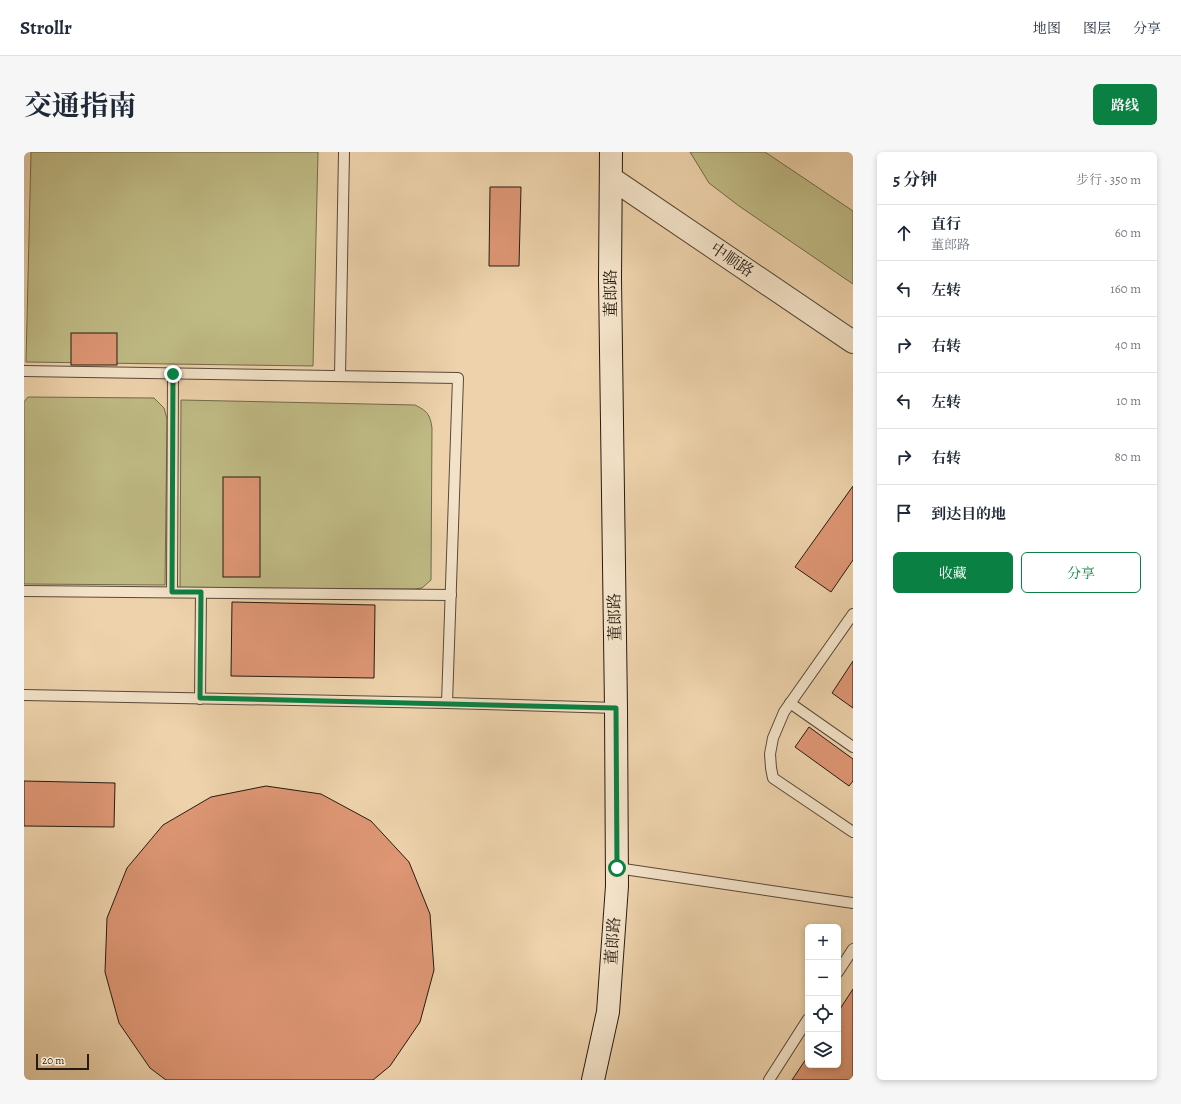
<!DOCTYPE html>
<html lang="zh">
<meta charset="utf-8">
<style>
body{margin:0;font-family:Alegreya,"Noto Serif SC",serif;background:#f6f6f7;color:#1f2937}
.controls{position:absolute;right:12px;bottom:12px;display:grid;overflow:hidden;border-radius:6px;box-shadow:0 2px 6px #0003}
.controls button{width:36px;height:36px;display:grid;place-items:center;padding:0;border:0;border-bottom:1px solid #e0e1e3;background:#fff;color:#1f2937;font:20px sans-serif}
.scale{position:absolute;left:12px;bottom:10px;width:53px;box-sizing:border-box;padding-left:4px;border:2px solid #261b12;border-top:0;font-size:11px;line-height:14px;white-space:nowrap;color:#261b12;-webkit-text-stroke:3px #f3e2c8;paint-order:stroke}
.stop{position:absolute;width:12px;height:12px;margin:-9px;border:3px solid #0b8043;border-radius:50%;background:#fff}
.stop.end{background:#0b8043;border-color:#fff;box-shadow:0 1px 4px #0008}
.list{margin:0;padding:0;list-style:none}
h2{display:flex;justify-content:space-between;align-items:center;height:52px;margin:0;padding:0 16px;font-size:17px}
h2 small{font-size:13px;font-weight:400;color:#747a83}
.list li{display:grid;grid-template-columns:26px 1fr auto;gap:12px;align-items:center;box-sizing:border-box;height:56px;padding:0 16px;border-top:1px solid #e0e1e3}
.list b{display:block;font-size:15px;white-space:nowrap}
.list p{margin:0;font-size:13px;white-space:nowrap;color:#747a83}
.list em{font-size:13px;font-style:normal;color:#747a83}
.actions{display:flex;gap:8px;padding:12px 16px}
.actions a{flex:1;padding:9px 0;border:1px solid #0b8043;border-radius:6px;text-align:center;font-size:14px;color:#0b8043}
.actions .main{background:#0b8043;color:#fff}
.icon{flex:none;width:22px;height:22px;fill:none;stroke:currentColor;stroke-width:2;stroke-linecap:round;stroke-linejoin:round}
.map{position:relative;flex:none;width:829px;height:928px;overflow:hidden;border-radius:6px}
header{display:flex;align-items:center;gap:24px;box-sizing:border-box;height:56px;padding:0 20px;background:#fff;border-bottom:1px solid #e0e1e3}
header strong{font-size:19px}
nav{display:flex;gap:22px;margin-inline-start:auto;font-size:14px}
.intro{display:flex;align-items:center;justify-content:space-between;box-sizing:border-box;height:96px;padding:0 24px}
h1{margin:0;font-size:28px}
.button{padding:10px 18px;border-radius:6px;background:#0b8043;color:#fff;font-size:14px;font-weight:700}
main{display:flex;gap:24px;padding:0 24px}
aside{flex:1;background:#fff;border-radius:6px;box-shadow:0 2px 6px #0003}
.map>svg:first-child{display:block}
</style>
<header>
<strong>Strollr</strong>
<nav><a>地图</a><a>图层</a><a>分享</a></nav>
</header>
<div class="intro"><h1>交通指南</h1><a class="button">路线</a></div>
<main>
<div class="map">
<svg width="829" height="928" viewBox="0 0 829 928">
<rect width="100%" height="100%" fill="#edd2ab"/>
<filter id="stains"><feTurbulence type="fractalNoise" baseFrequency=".005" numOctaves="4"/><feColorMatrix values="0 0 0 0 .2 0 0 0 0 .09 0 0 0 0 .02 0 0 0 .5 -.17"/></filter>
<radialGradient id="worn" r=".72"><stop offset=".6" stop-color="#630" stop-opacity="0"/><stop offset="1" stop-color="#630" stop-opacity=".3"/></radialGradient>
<!-- green -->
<g fill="#bfba84" stroke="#726a4b">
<polygon points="7,0 294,0 289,214 2,210"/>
<polygon points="666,0 741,0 829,59 829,132 715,54 685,31"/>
<polygon points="4,245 130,246 140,256 143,267 141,433 0,432 0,250"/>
<path d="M157,248L391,253C403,259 406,262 408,276L407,428L398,436L390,437L156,436Z"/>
</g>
<!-- building -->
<g fill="#de9674" stroke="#261b12">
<polygon points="466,35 497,35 495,114 465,114"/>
<rect x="47" y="181" width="46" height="32"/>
<rect x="199" y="325" width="37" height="100"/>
<polygon points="829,334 829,408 807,440 771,415"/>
<polygon points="208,450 351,453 350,526 207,524"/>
<polygon points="829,509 829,556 808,541"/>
<polygon points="785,575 829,607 829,629 825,634 771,595"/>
<polygon points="0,629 91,631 90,675 0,674"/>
<polygon points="242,634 297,642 347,669 385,710 406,762 410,818 396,870 366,914 349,928 142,928 126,916 95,871 81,820 83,766 103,716 139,673 187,645"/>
<polygon points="829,837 829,928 768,928 784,904 784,913 814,913 814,860"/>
</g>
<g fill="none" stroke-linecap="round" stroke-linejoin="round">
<defs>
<g id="service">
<polyline points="0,219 434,226 423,551 0,543"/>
<polyline points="316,224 320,0"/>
<polyline points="0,439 427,443"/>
<polyline points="148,440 149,222"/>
<polyline points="829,462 760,560 749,586 746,602 747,616 749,626 829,680"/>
<polyline points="176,547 177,441"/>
<polyline points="423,551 592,556"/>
<polyline points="766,551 829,595"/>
<polyline points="593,716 829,751"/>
<polyline points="814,820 829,797"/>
<polyline points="745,928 784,867"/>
</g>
<polyline id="tertiary" points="587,26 829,190"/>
<polyline id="secondary" points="569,928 584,860 593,734 592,556 586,127 587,0"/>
</defs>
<!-- service casing -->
<use href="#service" stroke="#584938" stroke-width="12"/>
<!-- tertiary casing -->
<use href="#tertiary" stroke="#584938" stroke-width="24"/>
<!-- secondary casing -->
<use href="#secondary" stroke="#261b12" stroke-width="24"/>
<!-- service -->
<use href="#service" stroke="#f3e2c8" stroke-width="10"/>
<!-- tertiary -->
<use href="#tertiary" stroke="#f3e2c8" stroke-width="22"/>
<!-- secondary -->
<use href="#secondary" stroke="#f3e2c8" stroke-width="22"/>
</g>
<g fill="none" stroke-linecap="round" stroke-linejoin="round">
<!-- route -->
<polyline stroke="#0b8043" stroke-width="5" points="149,222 148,440 177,440 176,546 592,556 593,716"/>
</g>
<g text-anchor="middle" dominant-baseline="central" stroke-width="4" stroke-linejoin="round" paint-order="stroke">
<!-- street labels -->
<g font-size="16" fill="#261b12" stroke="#f3e2c8">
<text transform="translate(708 108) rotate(34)">中顺路</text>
<text transform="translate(587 141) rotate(-90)">董郎路</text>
<text transform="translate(591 465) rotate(-91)">董郎路</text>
<text transform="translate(589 789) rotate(-86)">董郎路</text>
</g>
</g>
<rect width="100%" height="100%" filter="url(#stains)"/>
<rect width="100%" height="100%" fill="url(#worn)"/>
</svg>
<div class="controls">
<button>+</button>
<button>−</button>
<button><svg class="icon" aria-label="locate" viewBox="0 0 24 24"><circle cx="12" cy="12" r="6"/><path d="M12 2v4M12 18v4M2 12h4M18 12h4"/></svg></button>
<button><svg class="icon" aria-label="layers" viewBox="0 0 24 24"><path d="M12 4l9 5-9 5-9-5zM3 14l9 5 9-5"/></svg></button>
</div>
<div class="scale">20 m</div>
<div class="stop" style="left:593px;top:716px"></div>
<div class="stop end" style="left:149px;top:222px"></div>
</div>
<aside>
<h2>5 分钟<small>步行 · 350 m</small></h2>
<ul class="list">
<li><svg class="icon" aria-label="ahead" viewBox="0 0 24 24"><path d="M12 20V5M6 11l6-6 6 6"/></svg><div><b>直行</b><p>董郎路</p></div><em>60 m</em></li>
<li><svg class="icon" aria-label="left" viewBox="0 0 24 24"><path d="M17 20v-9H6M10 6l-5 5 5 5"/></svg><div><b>左转</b></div><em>160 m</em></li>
<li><svg class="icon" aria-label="right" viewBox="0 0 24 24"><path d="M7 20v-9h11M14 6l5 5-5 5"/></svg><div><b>右转</b></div><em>40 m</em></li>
<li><svg class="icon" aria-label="left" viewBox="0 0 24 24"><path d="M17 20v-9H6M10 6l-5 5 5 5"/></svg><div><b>左转</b></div><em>10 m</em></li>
<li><svg class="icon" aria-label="right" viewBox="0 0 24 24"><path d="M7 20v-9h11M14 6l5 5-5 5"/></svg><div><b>右转</b></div><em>80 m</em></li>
<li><svg class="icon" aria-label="arrive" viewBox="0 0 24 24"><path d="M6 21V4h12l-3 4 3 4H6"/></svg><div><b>到达目的地</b></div></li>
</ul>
<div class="actions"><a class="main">收藏</a><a>分享</a></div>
</aside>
</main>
